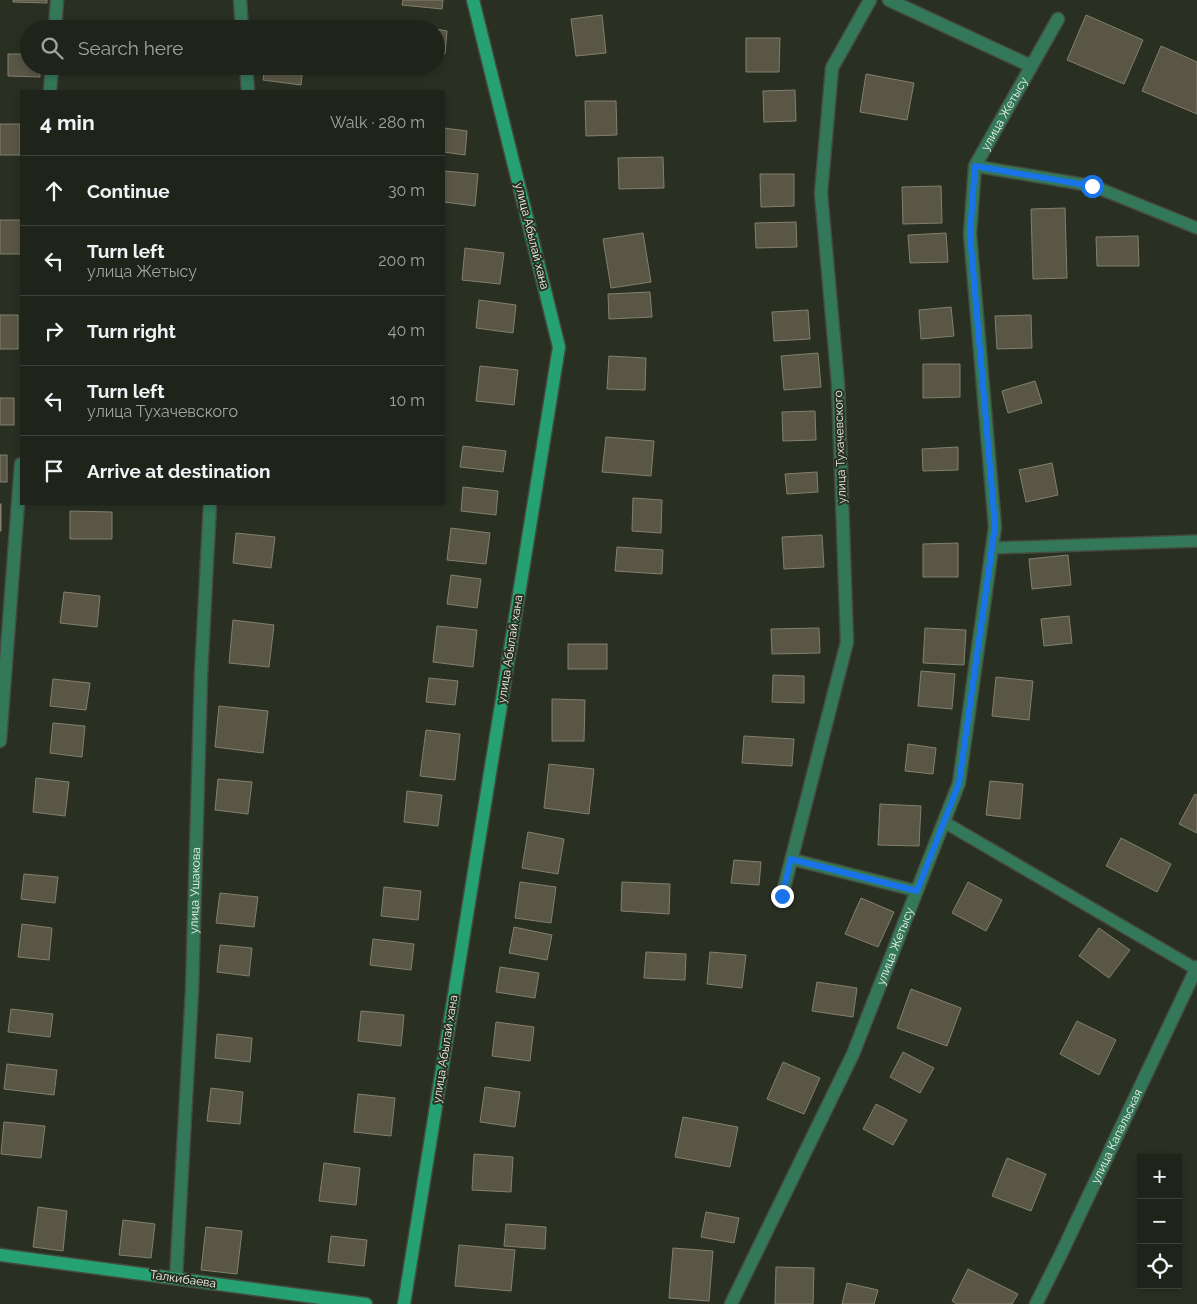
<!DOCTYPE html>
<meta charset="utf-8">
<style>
body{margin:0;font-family:Raleway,sans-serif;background:#272c23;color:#f1f3f6}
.controls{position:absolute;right:15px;bottom:15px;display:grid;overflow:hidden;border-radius:0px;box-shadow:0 2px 8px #0003}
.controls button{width:45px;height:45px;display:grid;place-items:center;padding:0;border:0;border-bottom:1px solid #3c4139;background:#1f241a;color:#f1f3f6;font:25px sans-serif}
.stop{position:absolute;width:15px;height:15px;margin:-11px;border:4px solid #1a73e8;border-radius:50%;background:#fff}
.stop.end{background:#1a73e8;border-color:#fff;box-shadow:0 1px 5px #0008}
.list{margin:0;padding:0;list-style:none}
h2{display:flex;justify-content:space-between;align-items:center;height:65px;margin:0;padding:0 20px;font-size:21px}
h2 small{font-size:16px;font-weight:400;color:#a1a4a2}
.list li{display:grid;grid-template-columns:32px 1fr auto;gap:15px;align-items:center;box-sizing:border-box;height:70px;padding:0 20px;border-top:1px solid #3c4139}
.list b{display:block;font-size:19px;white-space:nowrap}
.list p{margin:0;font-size:16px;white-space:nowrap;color:#a1a4a2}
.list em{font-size:16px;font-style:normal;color:#a1a4a2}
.icon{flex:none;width:28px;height:28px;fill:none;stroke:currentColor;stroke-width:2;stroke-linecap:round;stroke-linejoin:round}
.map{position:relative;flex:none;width:1197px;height:1304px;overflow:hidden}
.search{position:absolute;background:#1f241a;box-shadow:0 2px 8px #0003;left:20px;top:20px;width:425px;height:55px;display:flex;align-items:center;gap:12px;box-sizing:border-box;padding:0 18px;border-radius:28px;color:#a1a4a2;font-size:19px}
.panel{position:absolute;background:#1f241a;box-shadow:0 2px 8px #0003;left:20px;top:90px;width:425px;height:415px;border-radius:0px}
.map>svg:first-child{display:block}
</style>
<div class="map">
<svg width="1197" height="1304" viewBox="0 0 1197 1304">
<rect width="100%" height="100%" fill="#293022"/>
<!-- building -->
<g fill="#5a5646" stroke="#847f6e">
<polygon points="13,0 47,0 47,3 13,2"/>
<polygon points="403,0 443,0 442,9 402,5"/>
<polygon points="602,15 606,53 576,56 571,19"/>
<polygon points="1086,15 1143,40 1124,84 1067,60"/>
<polygon points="404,26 430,29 404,29"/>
<polygon points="436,29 447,31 445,54 436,53"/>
<polygon points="746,38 780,38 779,72 746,72"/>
<polygon points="1161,46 1197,62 1197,114 1142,91"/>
<polygon points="8,54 29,54 29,66 40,66 40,77 8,76"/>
<polygon points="265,66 303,66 301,85 263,80"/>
<polygon points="866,74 914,83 907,120 860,112"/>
<polygon points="795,90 796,121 764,122 763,91"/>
<polygon points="585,101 616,101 617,135 586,136"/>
<rect x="0" y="124" width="20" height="31"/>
<polygon points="444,128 467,131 465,155 444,152"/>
<polygon points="663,157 664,188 619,189 618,158"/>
<polygon points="444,171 478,174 475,206 444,202"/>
<polygon points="760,174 794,174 794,206 761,207"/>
<polygon points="941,186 942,223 903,224 902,187"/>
<polygon points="1065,208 1067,278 1033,279 1031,209"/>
<rect x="0" y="220" width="21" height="34"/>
<polygon points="796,222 797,247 756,248 755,223"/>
<polygon points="643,233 651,282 611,288 603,239"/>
<polygon points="946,233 948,262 910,263 908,235"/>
<polygon points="1138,236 1139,266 1097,266 1096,237"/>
<polygon points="465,248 504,253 500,284 462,280"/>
<polygon points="650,292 652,317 609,319 608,294"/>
<polygon points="479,300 516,305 513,333 476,328"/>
<polygon points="951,307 954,336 921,339 919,310"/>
<polygon points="808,310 810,339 774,341 772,312"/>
<rect x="0" y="315" width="18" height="34"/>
<polygon points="1031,315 1032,348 997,349 995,316"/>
<polygon points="818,353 821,387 784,390 781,356"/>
<polygon points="609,356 646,358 645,390 607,389"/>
<polygon points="923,364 960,364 960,397 923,398"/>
<polygon points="480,366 518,370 514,405 476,401"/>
<polygon points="1035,381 1042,403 1008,413 1002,391"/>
<rect x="0" y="398" width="14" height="27"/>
<polygon points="815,411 816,440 783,441 782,412"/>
<polygon points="606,437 654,441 651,476 602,472"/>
<polygon points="463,446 506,451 503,472 460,467"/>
<polygon points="958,447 958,470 923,471 922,449"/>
<rect x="0" y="455" width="7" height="27"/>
<polygon points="1052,463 1058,495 1026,502 1019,470"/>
<polygon points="817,472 818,492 787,494 785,474"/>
<polygon points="463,487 498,491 496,515 461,511"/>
<polygon points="633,498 662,500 661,533 632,531"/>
<rect x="0" y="504" width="1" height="27"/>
<polygon points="70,511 112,512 112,539 70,539"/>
<polygon points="451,528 490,533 486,564 447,560"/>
<polygon points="236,533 275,537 271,568 233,563"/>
<polygon points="822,535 824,567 784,569 782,537"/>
<polygon points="958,543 958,577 923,577 923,544"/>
<polygon points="617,547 663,550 662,574 615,571"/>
<polygon points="1068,555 1071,585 1032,589 1029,559"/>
<polygon points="451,575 481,579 477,608 447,604"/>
<polygon points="64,592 100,596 97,627 60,623"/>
<polygon points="1069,616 1072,643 1044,646 1041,619"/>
<polygon points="233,620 274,625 269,667 229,663"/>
<polygon points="437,626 477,630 473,667 433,662"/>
<polygon points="819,628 820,653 772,654 771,629"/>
<polygon points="925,628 966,630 964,665 923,663"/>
<rect x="568" y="644" width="39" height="25"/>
<polygon points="921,671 955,674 952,709 918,706"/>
<polygon points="773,675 804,676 804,703 772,702"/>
<polygon points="996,677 1033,681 1029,720 992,716"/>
<polygon points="429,678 458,681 455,705 426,702"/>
<polygon points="53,679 90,683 86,710 50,706"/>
<polygon points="552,699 585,700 584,741 552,741"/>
<polygon points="219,706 268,711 263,753 215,747"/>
<polygon points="53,723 85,726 82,757 50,753"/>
<polygon points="426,730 460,734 455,780 420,776"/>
<polygon points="744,736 794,739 792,766 742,763"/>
<polygon points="908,744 936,748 933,774 905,771"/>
<polygon points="549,764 594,769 589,814 544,808"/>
<polygon points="36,778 69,782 65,816 33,812"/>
<polygon points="218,779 252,782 248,814 215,810"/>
<polygon points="990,781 1023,784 1020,819 986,815"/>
<polygon points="407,791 442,795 438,826 404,822"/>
<polygon points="1195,794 1197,795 1197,833 1179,824"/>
<polygon points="880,804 921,806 919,846 878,845"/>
<polygon points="528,832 564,839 558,874 522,868"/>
<polygon points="1121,838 1171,864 1157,892 1106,866"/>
<polygon points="734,860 761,862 759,885 731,883"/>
<polygon points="24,874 58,877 55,903 21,899"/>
<polygon points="520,882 556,887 551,923 515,918"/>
<polygon points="622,882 670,884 669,914 621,911"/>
<polygon points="968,882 1002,900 986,931 952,913"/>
<polygon points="384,887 421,891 418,920 381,916"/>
<polygon points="220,893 258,897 254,927 216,923"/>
<polygon points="861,898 894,912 878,947 845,934"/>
<polygon points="22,924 52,928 49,960 18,957"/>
<polygon points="514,927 552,935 547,960 509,953"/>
<polygon points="1099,928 1130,950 1109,978 1079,956"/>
<polygon points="373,939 414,944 411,970 370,965"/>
<polygon points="220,945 252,948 249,976 217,972"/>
<polygon points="646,952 686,954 685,980 644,978"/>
<polygon points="710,952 746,955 742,988 707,984"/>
<polygon points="500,967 539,973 535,998 496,992"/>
<polygon points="817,982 857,988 853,1017 812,1011"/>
<polygon points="911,989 961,1008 947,1046 897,1028"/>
<polygon points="11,1009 53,1014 50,1037 8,1032"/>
<polygon points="361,1011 404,1015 401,1046 358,1041"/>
<polygon points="1077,1021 1116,1040 1099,1075 1060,1054"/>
<polygon points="496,1022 534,1027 530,1061 492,1056"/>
<polygon points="217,1034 252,1038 250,1062 215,1058"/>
<polygon points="903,1052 934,1068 920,1093 890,1077"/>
<polygon points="783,1062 820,1078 804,1114 767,1099"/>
<polygon points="7,1064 57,1070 54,1095 4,1089"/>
<polygon points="485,1087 520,1092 515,1127 480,1122"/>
<polygon points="211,1088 243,1092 240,1124 207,1121"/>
<polygon points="358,1094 395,1098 391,1136 354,1132"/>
<polygon points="876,1104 907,1120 893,1145 863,1129"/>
<polygon points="683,1117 738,1127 730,1167 675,1157"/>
<polygon points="4,1122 45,1126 41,1158 1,1154"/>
<polygon points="474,1154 513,1157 511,1192 472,1190"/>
<polygon points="1007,1158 1046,1174 1031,1211 992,1196"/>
<polygon points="324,1163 360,1168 356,1205 319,1201"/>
<polygon points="38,1207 67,1211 63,1251 33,1247"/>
<polygon points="706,1212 739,1218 734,1243 701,1237"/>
<polygon points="123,1220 155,1224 151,1258 119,1255"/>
<polygon points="506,1224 546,1227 545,1249 504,1246"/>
<polygon points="206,1227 242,1231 237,1274 201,1270"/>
<polygon points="331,1236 367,1240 364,1266 328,1262"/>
<polygon points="459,1245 515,1250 511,1291 455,1286"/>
<polygon points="673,1248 713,1251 709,1301 669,1298"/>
<polygon points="776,1267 814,1268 813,1304 775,1304"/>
<polygon points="968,1269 1018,1294 1012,1304 957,1304 952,1301"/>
<polygon points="847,1283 878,1290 874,1304 842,1304"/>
</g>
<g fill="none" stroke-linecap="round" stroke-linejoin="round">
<defs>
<g id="lane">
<polyline points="975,166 1093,186 1197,228"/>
<polyline points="992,548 1197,541"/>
<polyline points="944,822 1196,969"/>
<polyline points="791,859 917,891"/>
</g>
<g id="street">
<polyline points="240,0 242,29"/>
<polyline points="889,0 1031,66"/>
<polyline points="55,29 57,0"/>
<polyline points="246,66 248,91"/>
<polyline points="50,91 52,66"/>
<polyline points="0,741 21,464"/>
<polyline points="782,896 847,642 838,384 821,193 832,68 870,0"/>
<path id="s1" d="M176,1278L192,991L201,675L210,504"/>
<path id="s2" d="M731,1304L853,1054L959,783L995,527L970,234L975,166L1058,19"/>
<path id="s3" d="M1036,1304L1060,1256L1197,967"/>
</g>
<g id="secondary">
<polyline points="0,1255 366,1304"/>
<polyline points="404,1304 559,347 473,0"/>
</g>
</defs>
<!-- lane casing -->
<use href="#lane" stroke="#454b3e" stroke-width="14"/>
<!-- street casing -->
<use href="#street" stroke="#454b3e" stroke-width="15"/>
<!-- secondary casing -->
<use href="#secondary" stroke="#454b3e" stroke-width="15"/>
<!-- lane -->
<use href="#lane" stroke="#34785a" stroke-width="11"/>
<!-- street -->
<use href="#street" stroke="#34785a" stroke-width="12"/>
<!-- secondary -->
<use href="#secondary" stroke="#26a172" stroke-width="12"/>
</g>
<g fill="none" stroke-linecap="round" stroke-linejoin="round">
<!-- route -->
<polyline stroke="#1a73e8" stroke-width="6" points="782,896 791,859 917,891 959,783 995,526 970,234 975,166 1092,186"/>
</g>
<g text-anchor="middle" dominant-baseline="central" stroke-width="4" stroke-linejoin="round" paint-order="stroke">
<!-- street labels -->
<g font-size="12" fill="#eff3ea" stroke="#293022">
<text stroke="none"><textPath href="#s2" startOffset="1250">улица Жетысу</textPath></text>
<text transform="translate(532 236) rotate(76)">улица Абылай хана</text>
<text transform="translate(840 447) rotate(-92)">улица Тухачевского</text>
<text transform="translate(510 649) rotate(-81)">улица Абылай хана</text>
<text stroke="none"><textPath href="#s1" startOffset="388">улица Ушакова</textPath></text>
<text stroke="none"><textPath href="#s2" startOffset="394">улица Жетысу</textPath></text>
<text transform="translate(445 1049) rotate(-81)">улица Абылай хана</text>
<text stroke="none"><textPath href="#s3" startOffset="186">улица Капальская</textPath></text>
<text transform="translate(183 1279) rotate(8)">Талкибаева</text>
</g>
</g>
</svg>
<div class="controls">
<button>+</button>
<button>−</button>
<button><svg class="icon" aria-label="locate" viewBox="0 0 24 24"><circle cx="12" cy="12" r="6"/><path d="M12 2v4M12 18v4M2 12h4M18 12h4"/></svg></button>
</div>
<div class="stop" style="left:1092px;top:186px"></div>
<div class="stop end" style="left:782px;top:896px"></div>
<div class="search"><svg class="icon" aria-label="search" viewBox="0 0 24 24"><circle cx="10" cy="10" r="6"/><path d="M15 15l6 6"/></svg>Search here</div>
<section class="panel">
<h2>4 min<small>Walk · 280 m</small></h2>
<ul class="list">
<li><svg class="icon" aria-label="ahead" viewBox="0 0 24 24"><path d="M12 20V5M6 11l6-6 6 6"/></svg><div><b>Continue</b></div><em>30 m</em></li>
<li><svg class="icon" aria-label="left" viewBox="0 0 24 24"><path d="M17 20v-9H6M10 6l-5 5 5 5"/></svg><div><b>Turn left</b><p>улица Жетысу</p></div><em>200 m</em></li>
<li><svg class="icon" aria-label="right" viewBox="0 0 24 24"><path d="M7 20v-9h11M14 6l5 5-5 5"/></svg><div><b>Turn right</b></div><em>40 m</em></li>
<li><svg class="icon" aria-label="left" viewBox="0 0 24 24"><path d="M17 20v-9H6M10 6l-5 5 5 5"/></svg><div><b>Turn left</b><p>улица Тухачевского</p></div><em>10 m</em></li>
<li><svg class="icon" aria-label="arrive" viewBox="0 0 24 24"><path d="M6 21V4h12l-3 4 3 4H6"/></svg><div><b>Arrive at destination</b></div></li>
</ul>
</section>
</div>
